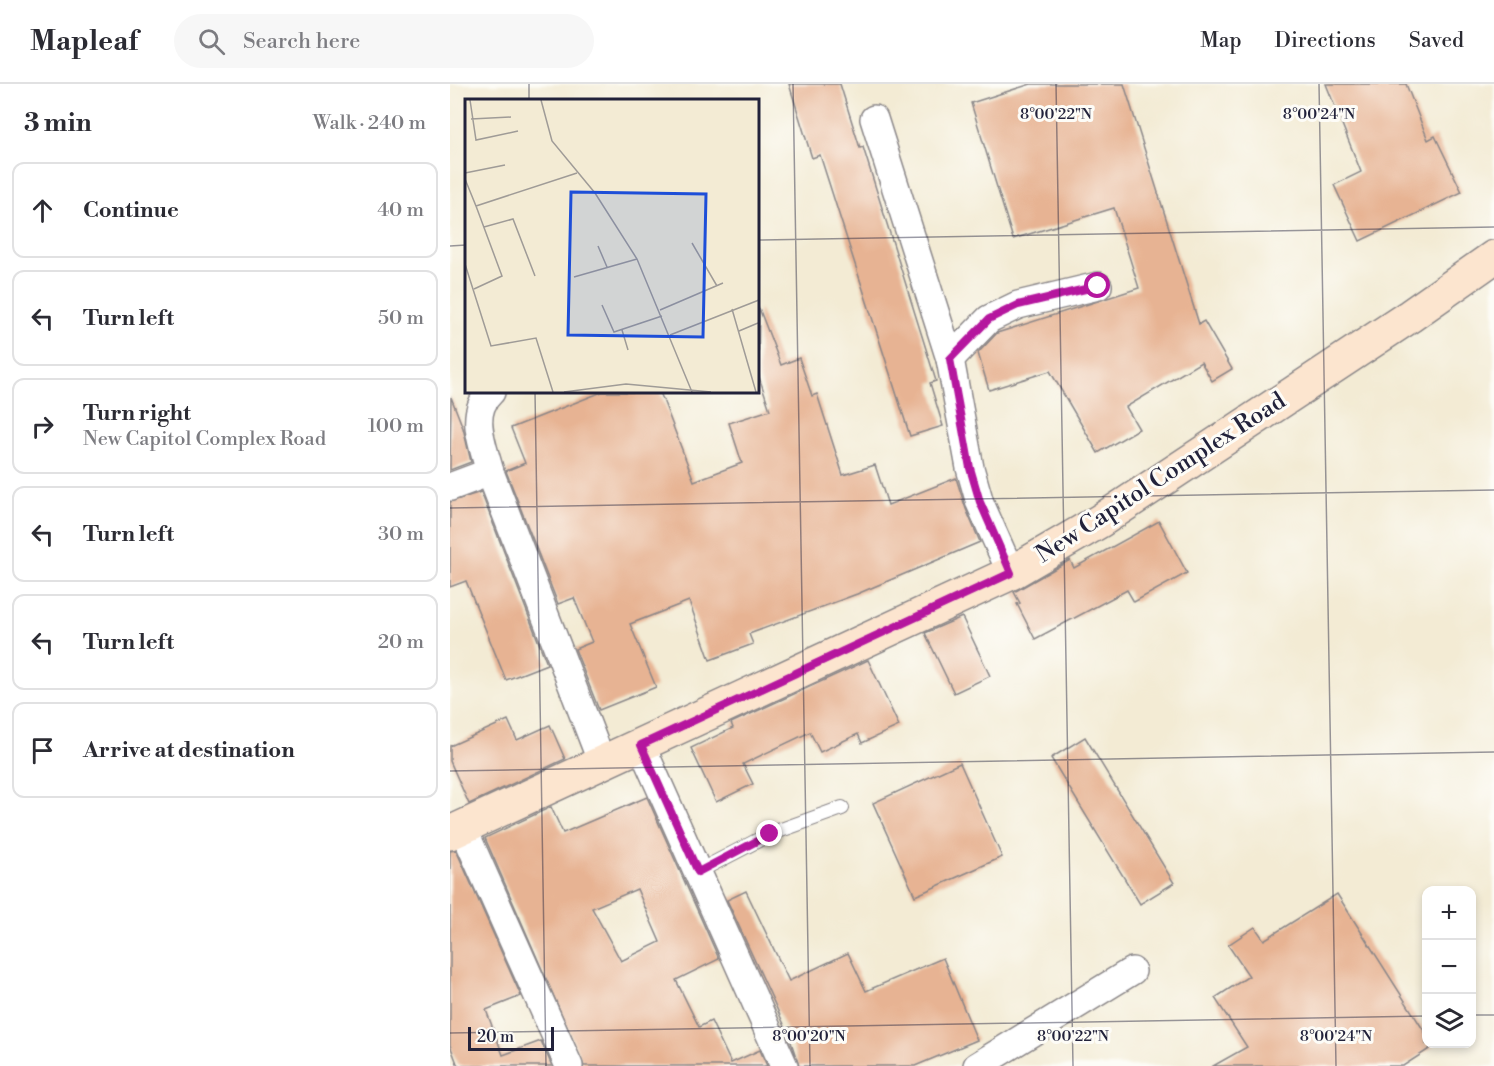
<!DOCTYPE html>
<meta charset="utf-8">
<style>
body{margin:0;font-family:"Libre Bodoni",serif;background:#f7f7f7;color:#2b2b33}
.controls{position:absolute;right:18px;bottom:18px;display:grid;overflow:hidden;border-radius:12px;box-shadow:0 3px 9px #0003}
.controls button{width:54px;height:54px;display:grid;place-items:center;padding:0;border:0;border-bottom:2px solid #e1e1e2;background:#fff;color:#2b2b33;font:30px sans-serif}
.scale{position:absolute;left:18px;bottom:15px;width:86px;box-sizing:border-box;padding-left:6px;border:3px solid #22223b;border-top:0;font-size:16px;line-height:21px;white-space:nowrap;color:#22223b;-webkit-text-stroke:4px #fdfcf7;paint-order:stroke}
.stop{position:absolute;width:18px;height:18px;margin:-14px;border:4px solid #b5179e;border-radius:50%;background:#fff}
.stop.end{background:#b5179e;border-color:#fff;box-shadow:0 2px 6px #0008}
.list{margin:0;padding:0;list-style:none}
h2{display:flex;justify-content:space-between;align-items:center;height:78px;margin:0;padding:0 24px;font-size:26px}
h2 small{font-size:20px;font-weight:400;color:#7c7c81}
.list li{display:grid;grid-template-columns:39px 1fr auto;gap:18px;align-items:center;box-sizing:border-box;height:96px;margin:0 12px 12px;padding:0 12px;border:2px solid #e1e1e2;border-radius:12px}
.list b{display:block;font-size:22px;white-space:nowrap}
.list p{margin:0;font-size:20px;white-space:nowrap;color:#7c7c81}
.list em{font-size:20px;font-style:normal;color:#7c7c81}
.icon{flex:none;width:33px;height:33px;fill:none;stroke:currentColor;stroke-width:2;stroke-linecap:round;stroke-linejoin:round}
.map{position:relative;flex:none;width:1044px;height:982px;overflow:hidden}
header{display:flex;align-items:center;gap:36px;box-sizing:border-box;height:84px;padding:0 30px;background:#fff;border-bottom:2px solid #e1e1e2}
header strong{font-size:28px}
nav{display:flex;gap:33px;margin-inline-start:auto;font-size:21px}
.search{width:420px;height:54px;background:#f7f7f7;display:flex;align-items:center;gap:15px;box-sizing:border-box;padding:0 21px;border-radius:33px;color:#7c7c81;font-size:22px}
main{display:flex}
aside{flex:1;background:#fff}
.map>svg:first-child{display:block}
</style>
<header>
<strong>Mapleaf</strong>
<div class="search"><svg class="icon" aria-label="search" viewBox="0 0 24 24"><circle cx="10" cy="10" r="6"/><path d="M15 15l6 6"/></svg>Search here</div>
<nav><a>Map</a><a>Directions</a><a>Saved</a></nav>
</header>
<main>
<aside>
<h2>3 min<small>Walk · 240 m</small></h2>
<ul class="list">
<li><svg class="icon" aria-label="ahead" viewBox="0 0 24 24"><path d="M12 20V5M6 11l6-6 6 6"/></svg><div><b>Continue</b></div><em>40 m</em></li>
<li><svg class="icon" aria-label="left" viewBox="0 0 24 24"><path d="M17 20v-9H6M10 6l-5 5 5 5"/></svg><div><b>Turn left</b></div><em>50 m</em></li>
<li><svg class="icon" aria-label="right" viewBox="0 0 24 24"><path d="M7 20v-9h11M14 6l5 5-5 5"/></svg><div><b>Turn right</b><p>New Capitol Complex Road</p></div><em>100 m</em></li>
<li><svg class="icon" aria-label="left" viewBox="0 0 24 24"><path d="M17 20v-9H6M10 6l-5 5 5 5"/></svg><div><b>Turn left</b></div><em>30 m</em></li>
<li><svg class="icon" aria-label="left" viewBox="0 0 24 24"><path d="M17 20v-9H6M10 6l-5 5 5 5"/></svg><div><b>Turn left</b></div><em>20 m</em></li>
<li><svg class="icon" aria-label="arrive" viewBox="0 0 24 24"><path d="M6 21V4h12l-3 4 3 4H6"/></svg><div><b>Arrive at destination</b></div></li>
</ul>
</aside>
<div class="map">
<svg width="1044" height="982" viewBox="0 0 1044 982">
<rect width="100%" height="100%" fill="#fdfcf7"/>
<filter id="ink" filterUnits="userSpaceOnUse"><feTurbulence type="fractalNoise" baseFrequency=".0167" numOctaves="2"/><feDisplacementMap in="SourceGraphic" scale="12" xChannelSelector="R" yChannelSelector="G"/><feConvolveMatrix kernelMatrix="1 2 1 2 8 2 1 2 1" color-interpolation-filters="sRGB"/></filter>
<filter id="wash" filterUnits="userSpaceOnUse"><feTurbulence type="fractalNoise" baseFrequency=".008" numOctaves="4" result="noise"/><feDisplacementMap in="SourceGraphic" scale="24" xChannelSelector="R" yChannelSelector="G"/><feGaussianBlur stdDeviation="1.35" result="paint"/><feColorMatrix in="noise" values="0 0 0 0 0 0 0 0 0 0 0 0 0 0 0 0 0 1.4 0 .05"/><feComposite in="paint" operator="in"/></filter>
<g filter="url(#wash)">
<rect width="100%" height="100%" fill="#f3ebd4"/>
<g id="blocks">
<!-- building -->
<g fill="#e7b393" fill-rule="evenodd">
<polygon points="339,0 390,0 410,64 413,63 486,297 480,299 493,342 460,352 370,71 362,74"/>
<polygon points="581,0 674,0 749,240 754,237 782,285 762,297 751,278 676,323 689,345 648,369 600,287 539,306 528,269 547,249 689,204 664,124 563,155 521,19"/>
<polygon points="876,0 956,0 978,56 985,52 1012,108 910,157 884,101 911,88"/>
<polygon points="309,224 331,281 349,274 362,312 367,310 393,391 425,381 438,421 506,394 516,425 530,458 407,510 299,550 303,560 260,576 239,517 180,540 206,603 149,626 125,565 142,558 124,514 108,520 56,387 75,379 61,344 152,308 210,308 244,397 292,379 279,339 320,326 308,290"/>
<polygon points="1,313 13,344 21,378 0,386"/>
<polygon points="31,408 97,580 56,596 16,497 0,503 0,418"/>
<polygon points="709,437 737,489 684,518 677,506 585,555 567,520 570,519 564,508 620,476 624,484"/>
<polygon points="512,533 540,592 504,609 475,549"/>
<polygon points="418,576 449,642 412,659 408,650 370,668 360,648 293,680 303,700 266,718 241,664 283,644 281,639"/>
<polygon points="58,636 67,656 100,641 115,675 19,720 0,677 0,662"/>
<polygon points="635,653 724,799 690,820 601,674"/>
<polygon points="510,679 552,773 465,812 423,719"/>
<path d="M197,713L269,875L226,896L249,943L261,937L281,979L310,966L317,982H134L35,754L101,723L113,749ZM187,805L210,858L171,877L142,824Z"/>
<polygon points="6,766 71,912 36,926 53,971 91,957 102,982 8,982 0,961 0,767"/>
<polygon points="296,807 339,897 398,869 416,907 493,874 527,956 465,982 349,982 338,949 277,816"/>
<polygon points="887,810 976,950 976,960 984,962 953,982 763,982 797,963 765,914 799,892 778,861 805,843 814,856"/>
</g>
</g>
</g>
<g filter="url(#ink)">
<use href="#blocks" fill-opacity="0" stroke="#8a8688" stroke-width="1.5"/>
<g fill="none" stroke-linecap="round" stroke-linejoin="round">
<defs>
<polyline id="lane" points="247,788 320,750 392,724"/>
<g id="street">
<polyline points="424,35 500,275 520,384 530,419 561,489"/>
<polyline points="500,275 539,235 568,221 648,202"/>
<path d="M41,308C18,329 33,361 40,388L152,679"/>
<polyline points="0,403 40,388"/>
<polyline points="191,661 334,982"/>
<polyline points="13,744 119,982"/>
<polyline points="527,982 682,887"/>
</g>
<polyline id="secondary" points="0,749 561,489 650,437 960,232 1044,173"/>
</defs>
<!-- lane casing -->
<use href="#lane" stroke="#8a8688" stroke-width="16"/>
<!-- street casing -->
<use href="#street" stroke="#8a8688" stroke-width="30"/>
<!-- secondary casing -->
<use href="#secondary" stroke="#8a8688" stroke-width="36"/>
<!-- lane -->
<use href="#lane" stroke="#fff" stroke-width="14"/>
<!-- street -->
<use href="#street" stroke="#fff" stroke-width="27"/>
<!-- secondary -->
<use href="#secondary" stroke="#fce5cf" stroke-width="33"/>
</g>
</g>
<g fill="none" stroke-linecap="round" stroke-linejoin="round" filter="url(#ink)">
<!-- route -->
<polyline stroke="#b5179e" stroke-width="8" points="320,750 248,788 191,661 561,489 530,418 520,384 500,275 539,235 568,221 648,202"/>
</g>
<!-- ticks -->
<path fill="none" stroke="#22223b" stroke-width="1.5" stroke-opacity="0.45" d="M79,0V16M343,0L360,982M606,0L623,982M869,0L886,982M308,156L1044,143M0,162L16,161M85,308L96,982M0,424L1044,406M0,687L1044,668M1022,931H1044M0,949L976,932"/>
<g text-anchor="middle" dominant-baseline="central" stroke-width="6" stroke-linejoin="round" paint-order="stroke">
<!-- street labels -->
<g font-size="24" fill="#22223b" stroke="#fdfcf7">
<text transform="translate(711 394) rotate(-33)">New Capitol Complex Road</text>
</g>
</g>
<!-- overview -->
<g transform="translate(15 15)">
<rect width="294" height="294" fill="#f3ebd4"/>
<path fill="none" stroke="#9f9b97" stroke-width="1.5" d="M5,1L11,41L53,32M76,1L87,42L130,94L172,160L227,293M6,20L46,18M0,74L40,66M0,80L11,107L112,74M19,128L48,120L70,177M227,144L252,187M133,147L142,168M0,165L26,247L71,239L88,293M109,178L172,160M9,190L37,177L11,107M137,206L149,233L197,217M267,210L291,293M195,211L258,184M157,231L163,251M274,232L293,224M205,236L294,201M99,293L161,285L246,293"/>
<path fill="#1d4ed8" fill-opacity="0.15" stroke="#1d4ed8" stroke-width="3" d="M106,93L241,95L238,238L103,236Z"/>
<rect width="294" height="294" fill="none" stroke="#22223b" stroke-width="3"/>
</g>
<g font-size="15" text-anchor="middle" fill="#22223b" stroke="#fdfcf7" stroke-width="6" stroke-linejoin="round" paint-order="stroke">
<text x="606" y="35">8°00'22"N</text>
<text x="869" y="35">8°00'24"N</text>
<text x="359" y="957">8°00'20"N</text>
<text x="623" y="957">8°00'22"N</text>
<text x="886" y="957">8°00'24"N</text>
</g>
</svg>
<div class="controls">
<button>+</button>
<button>−</button>
<button><svg class="icon" aria-label="layers" viewBox="0 0 24 24"><path d="M12 4l9 5-9 5-9-5zM3 14l9 5 9-5"/></svg></button>
</div>
<div class="scale">20 m</div>
<div class="stop" style="left:648px;top:202px"></div>
<div class="stop end" style="left:320px;top:750px"></div>
</div>
</main>
